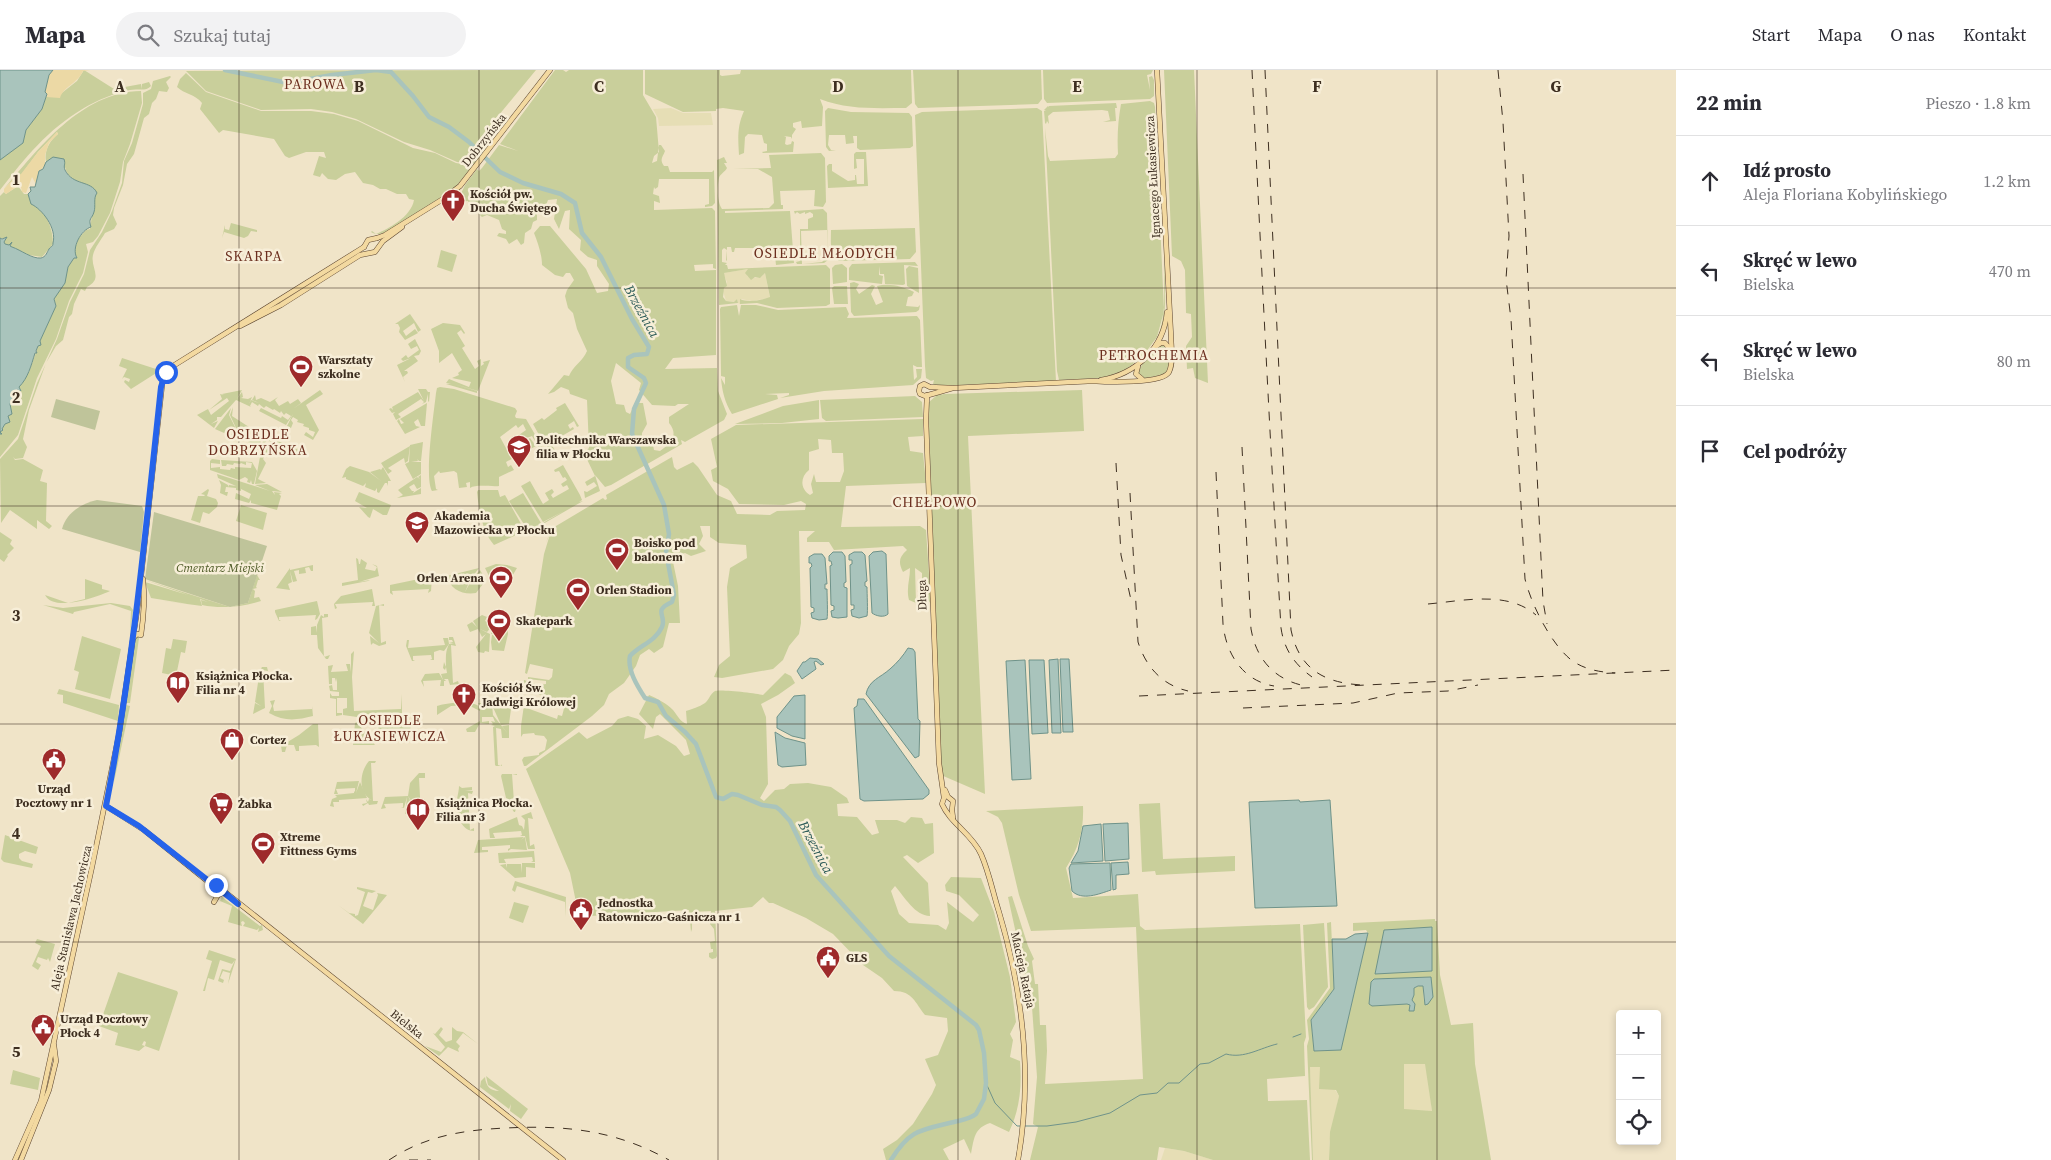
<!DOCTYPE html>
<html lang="pl">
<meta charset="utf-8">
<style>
body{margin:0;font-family:"Source Serif 4",serif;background:#f2f2f3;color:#2b2b33}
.controls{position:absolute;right:15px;bottom:15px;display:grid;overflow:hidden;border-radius:5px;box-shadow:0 2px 8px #0003}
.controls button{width:45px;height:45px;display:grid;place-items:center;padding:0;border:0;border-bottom:1px solid #e1e1e2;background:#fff;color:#2b2b33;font:25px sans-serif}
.stop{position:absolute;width:15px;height:15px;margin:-11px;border:4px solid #2563eb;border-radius:50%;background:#fff}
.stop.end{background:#2563eb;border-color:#fff;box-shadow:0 1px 5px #0008}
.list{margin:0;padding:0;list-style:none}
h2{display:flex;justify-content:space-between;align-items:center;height:65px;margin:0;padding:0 20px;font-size:21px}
h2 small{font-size:16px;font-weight:400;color:#7c7c81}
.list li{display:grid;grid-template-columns:32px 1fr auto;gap:15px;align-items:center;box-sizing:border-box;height:90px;padding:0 20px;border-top:1px solid #e1e1e2}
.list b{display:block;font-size:19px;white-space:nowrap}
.list p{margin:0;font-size:16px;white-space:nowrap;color:#7c7c81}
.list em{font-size:16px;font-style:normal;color:#7c7c81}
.icon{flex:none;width:28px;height:28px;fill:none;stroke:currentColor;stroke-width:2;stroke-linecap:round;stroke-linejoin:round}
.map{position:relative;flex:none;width:1676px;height:1090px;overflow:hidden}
header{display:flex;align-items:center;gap:30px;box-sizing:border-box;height:70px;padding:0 25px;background:#fff;border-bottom:1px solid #e1e1e2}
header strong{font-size:24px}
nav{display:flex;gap:28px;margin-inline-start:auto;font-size:18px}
.search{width:350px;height:45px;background:#f2f2f3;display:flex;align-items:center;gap:12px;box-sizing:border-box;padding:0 18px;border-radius:28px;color:#7c7c81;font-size:19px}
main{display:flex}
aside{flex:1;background:#fff}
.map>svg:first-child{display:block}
</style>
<header>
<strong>Mapa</strong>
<div class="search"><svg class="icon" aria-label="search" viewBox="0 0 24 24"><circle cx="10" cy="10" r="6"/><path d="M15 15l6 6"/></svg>Szukaj tutaj</div>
<nav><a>Start</a><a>Mapa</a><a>O nas</a><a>Kontakt</a></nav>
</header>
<main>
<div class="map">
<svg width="1676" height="1090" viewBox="0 0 1676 1090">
<rect width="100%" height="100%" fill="#f0e4c8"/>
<!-- farmland -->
<g fill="#e6deb5">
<polygon points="671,38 683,43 711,43 713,55 659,56 658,48 653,39"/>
<polygon points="748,199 747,206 753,208 761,207 765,203 770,228 752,231 741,229 740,234 738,233 737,229 735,232 726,231 723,221 727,212 723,203"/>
<polygon points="1404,994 1426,994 1432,1041 1404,1040"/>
<polygon points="1310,997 1320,997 1339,1026 1329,1073 1329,1090 1313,1090"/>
<polygon points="1165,1078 1184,1081 1213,1090 1161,1090"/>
</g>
<!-- green -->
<g fill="#c9cf9b" fill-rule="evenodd">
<path d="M84,0L114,19L141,14L142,19V14L149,12L151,16C146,22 137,18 130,20C114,23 98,30 84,38C47,60 26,87 0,120V90L24,69L26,60L42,39L46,27L58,26L77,11Z"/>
<polygon points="536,0 489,57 492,72 476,94 457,92 430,80 404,72 356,49 332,42 311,39 261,40 206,21 186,1"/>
<path d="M555,0H563L566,2L569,0H643V25L656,47L659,82L654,86L652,93L657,91L659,75H661L665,81C663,87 659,89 664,96H668L670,102H712L714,100L715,133L712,136L705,137V135L709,134V109H659L658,117L655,119L654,117L653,124L659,126L660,133L654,131V140L712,138L715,141L716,199L713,198V194L694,195L695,201L716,200V285L673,288L665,299L717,298L718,321L727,344L724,350L685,372L681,370L682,374L611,415L605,417L595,405L600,421L585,428L584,421L587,422L597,416L594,412L587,416L585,412L595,406L584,383L589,378L587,330L570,324L569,320L561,317L554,322L548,324L564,305L569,306C573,296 583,291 587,281L577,259L573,243L568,238L565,226L567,220L574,210L570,203H566L563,207L555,205L542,195C542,185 538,173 534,163L540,156H550L586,199L597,223L608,221L609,214L597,196V190L588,187L580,180L581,170L569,159L570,140L565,141L559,159L554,149L557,129L548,130L546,135L548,140L547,144L537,140V150L533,152L531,159L525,163L524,173L521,175L517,169L509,174L506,169L497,166L499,163L506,164V161L502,159L499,150L487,145L482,147L479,144L477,136H471L468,131L457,132L465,115L477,99L479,101L482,98L499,75L518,81L500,74ZM616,293L641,313L639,320L652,335L675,336L678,334H689L669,347V353C679,365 671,373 660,381L654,380L652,370L647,366L642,368V363L647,354L643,333H635L630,344L626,342L624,335L616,334L611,311Z"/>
<path d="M645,0H720V5L722,6L740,4L741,0H911L912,33L906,38C876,38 848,40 820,29L823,37L822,56L802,58L801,51L793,53V57L796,59L792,65V69L791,67L784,66L786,67L785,74L787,75L791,74L792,71L794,72L793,82L763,83L762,82L767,81V74L764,73L762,65L748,64L745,67L744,83L739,85C738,67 737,57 744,41L723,38L716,39V41L683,42L645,24Z"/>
<polygon points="913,0 1041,0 1042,29 1038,34 918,38 915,34"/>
<polygon points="1043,0 1153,0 1151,4 1147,5 1150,20 1149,7 1152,6 1154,10 1154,26 1150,29 1047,33 1044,29"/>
<polygon points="1164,0 1194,0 1208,313 1195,308 1193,298 1187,299 1186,276 1192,267 1191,244 1186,243 1185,200 1181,191 1172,186"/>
<path d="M186,3L206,22L261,41H311L334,44L358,51L413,78L435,83L456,93L473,96L453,120L384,163C379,164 376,165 371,162L372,161L376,164C388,159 411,147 414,130L409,129L406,124H397L386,119H380L373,115L363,113L355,102L345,104L336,110L328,109L322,103L320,107L313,105L319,86L326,88L324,82H306L289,88L285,86L274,69L223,60L219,63L200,39L202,33C195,24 184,24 177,17L180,9Z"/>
<path d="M170,6L171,7L166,12L169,18L167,22L159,21L156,29L152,33L149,44L144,48L134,84L127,94L123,115L114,138L113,145L117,154L114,159L105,163C101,170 95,177 93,185C90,198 104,208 87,217L85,221L81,219L74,234L72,244L69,247L63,270L56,276L46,293L29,340L23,369L27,377L23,388L15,389L13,387L15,390L23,389L43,400L40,411L47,413L46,451L52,456L49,459L37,450V459L10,440L1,453L0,389L18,369L37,313L57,269L70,232L84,204L90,180L102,162L112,141L122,113L124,91L132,73L143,34V23L151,19L153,11Z"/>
<path d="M141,21L142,33L130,74L123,92L120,112L110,143L98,166L93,172L86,174L88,182L83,203L69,231L56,269L37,308L18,365L0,387V362L8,350V346L11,344L10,334L17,320L21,321L19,317L29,302L40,271L56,236L54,228L66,207L68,197L74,188V180L78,169L86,160L90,159L93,138V118C82,113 68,111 65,97L55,89H51L46,92C44,82 49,71 58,64L57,62L38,82L21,105H17L4,119C38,79 81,22 141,21Z"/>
<path d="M1150,31L1154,33L1155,37L1164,241L1157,267L1143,286L1124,301C1173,275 1163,235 1164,190C1166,243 1172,283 1113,306L1118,304L1116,303L1105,308L1059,310L1057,301L1045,58L1048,86L1050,91L1115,88L1118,84C1117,66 1118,51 1121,34Z"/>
<polygon points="1116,33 1117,38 1115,38 1116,51 1103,52 1110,50 1108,41 1102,40 1053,42 1048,46 1049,54 1047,51 1046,54 1045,53 1044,41 1046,40 1044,40 1048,36 1049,37 1049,36"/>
<polygon points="828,38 851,42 909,43 912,47 913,76 910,78 860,80 857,78 857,66 853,66 854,73 846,74 845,65 829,65 828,75 831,80 836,80 829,81 826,77 825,41"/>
<polygon points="1037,38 1042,41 1056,311 937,316 933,314 934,310 931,311 926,308 925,296 915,45 922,42"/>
<polygon points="856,82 866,82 868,116 828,118 827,96 829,94 832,94 832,101 848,111 855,110 855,105 856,105 857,114 864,114 864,89 856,89 857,98 854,99 854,84"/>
<path d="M821,83L825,88L826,132L823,137L814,136L815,120L780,121L781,135H783V139L725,141V143L790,141L794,193L776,195L774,176L762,180V178H735L734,182H732L731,177H727V190L726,191L727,180L724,178L722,180V192L727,193L725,195H727L728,199L826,195L830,199V234L826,236L777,238L757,233L740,234V229C748,233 762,230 770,227L765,203L760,208L755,207L751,210L745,203L748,199L724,203L727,216L724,218L723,227L726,231L734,232L737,229L738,233L719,235L717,90L724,87L727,93H724L727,98C725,102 720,104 719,108C717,117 717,132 722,139L769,138L774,133L772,107L758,99H733L771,98L769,85Z"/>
<path d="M18,116L24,124H28L31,128V134C47,141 53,159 53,174L42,187L29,185L5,174L4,172L6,168H0V126L4,122L6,124Z"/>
<polygon points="823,139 827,143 828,190 824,193 803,194 822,192 828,186 827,160 801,161 802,194 797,194 796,192 800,191 797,185 800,184 800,159 808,159 808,149 813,147 813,144 810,142 805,144 805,142 800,144 797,142 795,144 794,141"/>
<polygon points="231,153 257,160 257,162 251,161 248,166 244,168 224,162 222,168 225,155 225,159 229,160"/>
<path d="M915,158L916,182L910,189L839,191C829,185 831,171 831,160Z"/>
<polygon points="441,180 457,185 452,202 437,197"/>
<polygon points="915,192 918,196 904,195 905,214 903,215 885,214 884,204 880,204 879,196 879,205 883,206 882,214 849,210 849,198 852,194"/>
<polygon points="842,194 847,198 847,212 833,214 832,198 835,195"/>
<polygon points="909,196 918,198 919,223 907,216 906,199"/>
<path d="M854,212L859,214L856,219L859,224L872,215L875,216L871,224L876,235L883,232L877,216C890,213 901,216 914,222L912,226L908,227L906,236L918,237L920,235L919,240L916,242L854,246L851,242L850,213Z"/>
<polygon points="834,216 847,216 848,234 834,234 832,218"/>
<path d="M737,235L739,246L741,235H756L778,240L846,237L849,244L847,248L917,246L920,250L922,297H917L913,295L914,310L917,307L916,299H922L921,308L913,315L824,321L780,328L789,325V323L765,324L777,325L778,329L732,344C725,333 722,321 721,308L725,315V307L721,306V304L720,239L721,237Z"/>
<polygon points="410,244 421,260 418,262 414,253 403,261 406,266 415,259 418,263 405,270 399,262 400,258 398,254 395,254"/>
<polygon points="443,253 460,255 465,263 464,264 461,260 457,263 465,276 462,278 475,299 479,296 477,291 481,289 481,300 481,296 484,294 483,292 490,290 478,321 454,314 477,321 477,323 446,314 451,314 446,313 449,309 469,317 471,312 452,308 459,305 458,303 462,300 452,283 439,293 439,281 431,259"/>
<polygon points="415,269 421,281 419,285 414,286 418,291 404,301 407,301 408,303 403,307 405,312 397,295 411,288 403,291 401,289 406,285 408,288 419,280 417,276 411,279 408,274"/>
<path d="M1163,274L1169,279V296L1165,304L1143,309L1138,304C1139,295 1155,279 1163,274Z"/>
<polygon points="122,288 156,299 161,300 131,319 124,312 125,310 129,312 130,309 124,307 122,309 127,299 119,296"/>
<path d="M440,317L454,319L515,338L517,341L515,346L516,348L526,349L544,380L548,377L546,375L545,377V375L551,374L557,383L554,382L546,389L544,386L554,382L553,378L543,385L532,366L521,370L519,365L526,360L523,354L518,358L516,355L500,367L507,380L511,378L513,381L530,368L536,376L506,392L508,397L511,395L514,400L499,407V416C492,417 476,414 470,418V412L466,413L467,417L459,418L457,403L454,401L440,403L439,401L434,406L436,419L438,420L432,421C424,408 434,342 436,323L437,318Z"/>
<polygon points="418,319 426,319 428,322 430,322 429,332 428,331 428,324 426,332 422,334 424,332 421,329 398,344 401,347 396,350 393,344 395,342 392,343 389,339 391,338 393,340 392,337 418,322 424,331"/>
<polygon points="242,320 237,329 242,322 243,327 241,328 248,329 252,327 249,334 251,330 259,333 252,330 255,325 256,330 261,328 270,332 278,327 275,330 279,336 288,331 290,334 298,329 301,333 293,339 320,320 323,324 306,335 319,360 313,370 304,365 306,362 313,367 315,362 309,360 309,358 303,356 304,354 297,352 298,350 293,347 291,350 293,353 291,358 287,356 293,344 286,355 259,341 261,338 281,348 282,346 288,350 291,346 286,343 284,345 281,341 280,343 274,339 273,340 266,336 264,338 259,334 258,336 252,332 250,336 251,337 236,330 221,347 217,347 217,350 211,354 218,351 214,358 197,345 208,339 211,345 229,331 227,328 209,340 222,329 220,324 224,325 222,324"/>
<polygon points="1082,320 1084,361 968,366 985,724 941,705 928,333 937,325 945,324"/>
<polygon points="915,326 922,332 923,347 826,351 822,348 820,330"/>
<polygon points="819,330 819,349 782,353 735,354 783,336"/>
<polygon points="427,333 425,356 421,356 418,349 414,352 416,356 420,357 405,364 397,351 399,349 401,354 404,353 400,349"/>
<polygon points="565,333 579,356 577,357 574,351 568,355 570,359 573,357 574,359 553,371 543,372 533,354 542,348 544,350 557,340 556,338"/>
<polygon points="233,337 232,346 260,364 261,377 248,372 258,366 247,371 253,366 250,364 246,371 237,366 232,367 236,358 230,345"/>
<polygon points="231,338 229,345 235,357 232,363 229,363 232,364 231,366 215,359"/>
<path d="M923,349V366L908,367L910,381L923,383L926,413L846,416L841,457L920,456L926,460L931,534L922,521V503L915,498L916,533L909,530C906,518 910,510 910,498L903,502C898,492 899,487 907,480L903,476L834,480L829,472H807V468L815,461H799L801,553L799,564L789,576L783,590L773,599L722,608L714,607L719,595L730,586L727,517L730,498L747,488L746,475L719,473L710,467V456H700L703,466L699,474L706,481L691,486L685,483L672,487L678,516L680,553H669L663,577L654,583L649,579L640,585L636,596L624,613L609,624L604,635L592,646L526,696H524L522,690L524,687L539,685V683L545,680L547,670L544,666L535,665L534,663L523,664L521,667V656L526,621L524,637L557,649L558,645L562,646L565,635L523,618L524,610L539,615L546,614V611L528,609V607L549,610L552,607L553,599L530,594L527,604L525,603L544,484L551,461L546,473L551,459L603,428L605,430L607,429L606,425L672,387L674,397L677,400L693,392L698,397L717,425L731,431L737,444L770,445L777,441L805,440L806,434L801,431L784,435L739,434L728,419L713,411L711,400L717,397L711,369L736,355ZM818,369L831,370L832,383H843L844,401L840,412H816L814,404L811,414L813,423L810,425C800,419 800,407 809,400V382L819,379Z"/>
<polygon points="264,365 301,381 298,388 295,382 267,370 265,373 267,374 267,379 271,378 274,381 271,385 267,382 263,389 266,393 258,409 266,413 255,414"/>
<polygon points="423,372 421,391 419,391 417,389 418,391 411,392 421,392 421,404 413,409 405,394 409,392 410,375"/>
<polygon points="410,376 408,391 405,393 404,388 388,398 392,401 388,404 381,393"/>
<polygon points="212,389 220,390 220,394 211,393 211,398 220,397 220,399 230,400 231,398 235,399 235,397 251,398 252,393 246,392 246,395 241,393 240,394 234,393 233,395 227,394 226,396 222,396 221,390 252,392 257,401 254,414 252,414 251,410 250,413 247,412 248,409 245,407 239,410 210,400 210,391"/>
<polygon points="563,395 580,425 582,430 579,432 583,431 529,462 509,431 523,423 541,453 539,455 564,441 543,452 521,416 530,411 543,434 549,430 545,423 552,419 554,422 551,425 553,428 569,419 567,415 563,417 561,414 567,410 565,407 563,408 559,401 555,402 554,400"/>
<polygon points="350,396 369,402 381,411 370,402 380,399 381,400 383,397 391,411 388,411 388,416 387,413 385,413 379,423 377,422 377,418 375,421 365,417 366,413 363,416 346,409 346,407 342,408 346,399"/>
<polygon points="217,404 270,421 255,415 267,414 282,422 272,421 275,425 274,422 282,423 279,424 281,426 277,440 251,433 251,430 249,433 235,429 236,423 249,429 251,424 241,419 241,421 236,420 236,418 226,417 225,422 228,422 227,426 220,423 221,415 219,410 228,415 228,417 229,415 236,416 218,408"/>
<polygon points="421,405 421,417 415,420 417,419 414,414 409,417 412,421 414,421 413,423 421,418 421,424 397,428 403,425 398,420 417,407 420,409 418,407"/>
<polygon points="208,419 209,420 207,426 216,429 218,433 217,437 209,444 203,442 200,453 191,450 198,426 204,426 205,425 201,424"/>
<path d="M478,420H498L500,427L505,425L525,461L494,475C482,461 479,440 477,422Z"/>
<polygon points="359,422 391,435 387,445 383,445 373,439 370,448 368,447 359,437 367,438 355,431"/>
<polygon points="241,435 267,443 263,460 236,451"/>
<polygon points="0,462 12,470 10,474 14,478 7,485 8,486 4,492 0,489"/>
<polygon points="356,488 358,489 359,494 360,494 361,489 367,493 365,499 375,501 377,497 372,494 377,496 379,506 359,512 370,510 368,511 342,516 342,513 358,510"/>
<polygon points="496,494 507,495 517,498 511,508 500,506 490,508 485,498"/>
<polygon points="313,495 313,501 311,501 309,497 305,498 306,503 299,504 299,500 294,501 297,511 293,512 290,501 292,512 288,514 290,520 276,518 290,498 290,500"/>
<path d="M479,498L470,510L465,522L472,509L480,500L486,510L476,523C463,525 450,520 447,506Z"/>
<path d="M257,505L260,510H258L256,517L257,518L253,519L255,521L254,528L259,527L261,531C242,537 221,539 202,535L201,530L208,532L200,529L202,536L157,530L188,534L151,528L145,512L188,525L145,510L230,537L248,533Z"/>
<polygon points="432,507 431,521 428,523 429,519 392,521 393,525 390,523 390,515 419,509 424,512 420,509"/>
<path d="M85,509L102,515V519L110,521C100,526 54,543 45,525L68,533L85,529Z"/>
<polygon points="372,519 375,536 372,536 373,532 335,534 337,538 335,539 334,534 341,526"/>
<polygon points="317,531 320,544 317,549 315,550 316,545 279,547 279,550 281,551 279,551 275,542 275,540"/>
<polygon points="111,533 130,536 133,540 130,565 131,541 110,534 74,542 73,544 43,535 63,538"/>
<polygon points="384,534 384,536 379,535 381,573 386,571 386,574 379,576 373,573 371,575 370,566 379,573 369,563 376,536"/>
<polygon points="324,544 328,544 328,547 322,548 324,587 330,585 328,589 326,589 318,578 317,565 311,565 311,557 316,556 317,563 317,555 321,545 324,547"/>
<polygon points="482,545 487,547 485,551 493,555 487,562 480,559 490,564 489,582 485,581 484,583 478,582 476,577 486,564 482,567 478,559 470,562 467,555 472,552 477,557 473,551"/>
<polygon points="507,552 508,564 504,581 492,580 491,572 492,565 503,565 491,564 494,553"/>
<polygon points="82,566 121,579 110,629 75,619 79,602 74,600"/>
<polygon points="135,566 139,566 139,568 130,633 126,633"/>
<path d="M449,567H453L456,576L451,575L453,613L458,611L459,614L450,615L448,609H444L446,611H444V616H440L441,610L423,611L424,617L421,611L425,604L439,603L443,610L441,604L447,603L446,597L445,600L443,598L444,592L446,597C446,588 445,582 449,574L454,573H449L453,572L452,570H449Z"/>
<polygon points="443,568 448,568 449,574 444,581 440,580 434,582 434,590 430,590 432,589 431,585 413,586 413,590 415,591 412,591 406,576 407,570 409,570 408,578 445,575"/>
<polygon points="173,569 187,571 185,583 181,582 176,606 162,603 166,578 171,579"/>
<polygon points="354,581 352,607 354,641 401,639 402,624 402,643 379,643 357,647 343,645 343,639 347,638 347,628 337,628 337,643 342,643 342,645 336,646 336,629 330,628 330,623 332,626 339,626 339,622 330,621 329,616 332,615 333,620 337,620 337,608 336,612 335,608 332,608 332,614 329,614 328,596 333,595 331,602 348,601 346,594 350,594 351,602 351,584"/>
<polygon points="262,597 267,597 268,601 263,600 265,638 253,644 255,633 261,636 255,632 260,600"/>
<path d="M785,603L791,606L795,613L778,625L761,634L766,647L768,714L760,728L764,731L775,720L784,719L790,714L808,713L831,717L847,728L849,733L837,734L838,746L857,747L872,765L879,763L875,750H897L905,753L911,747L922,748L925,754L933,753L934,783L918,793L907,785L903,787L928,813L930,846C915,846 904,826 895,816L891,821L899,844L909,853L938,855L946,860L949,853L947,832L973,852L979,845L959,825L946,821L945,815L951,807L981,808L994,842L1010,907L1016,952L1010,964L1013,970L1010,987L1020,991C1022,1016 1020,1039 1009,1062L990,1053C974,1058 974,1069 971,1084L964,1069L943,1079L949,1090H886L883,1079L897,1070L913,1054L932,1024L936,1015L925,989L938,985L948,961L947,948L925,945C915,933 913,921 894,921L882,908L863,895L833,864L806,848L773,833H769L763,827L752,837L715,841L717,886L716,888L712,889L709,887V883L713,882V879H711L710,872L715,871L714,859L710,854L711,841L692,842V859L691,862L689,840L574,847L576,832L570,803L526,699L579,662L587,669L612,656L618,649L628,646L638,649L646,656L644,669L658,665L676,676L684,686L690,684L686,670L660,644L656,647L653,659L639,644L649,625C658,629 666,633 673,640C678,646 680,652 687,654L686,641C692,639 699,637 705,633C709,630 710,624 715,621C719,619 756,623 763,625Z"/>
<polygon points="59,619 119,635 118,651 63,633 63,625 57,624"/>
<path d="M275,630L273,636L274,641L312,639V636L313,646C297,650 285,652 269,643L272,636L270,631Z"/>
<path d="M492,630L502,632L511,639L509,654L501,655L492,635L493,645L508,664L502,656L509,655V668H502L501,659L496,658L498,695L501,696L502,694V696H496L495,695L493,657L495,656L491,655L493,654L491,651L495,652L493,647H482V652L489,651V654L480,653L475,662H467L466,659L480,651V641L468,635L451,636L437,645V636C444,634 470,629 480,637L478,633L492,634L494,632Z"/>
<polygon points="126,635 130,636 114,712 115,696"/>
<polygon points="357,652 375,675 353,675 355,653"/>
<polygon points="408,652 411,654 410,663 379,665 378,655"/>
<polygon points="313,654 318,654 319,677 316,675 299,676 299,681 296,681 294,675 287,675 285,682 282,682 281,676 299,665"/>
<path d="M369,691H376L375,693H371L373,731H378L377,734L369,735L368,733L363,736L362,734L367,733L366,729L368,732L369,729L372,730C357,723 360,701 369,691Z"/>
<path d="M419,703H425V708H419L421,745L426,743V745C414,746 414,734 408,726L416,743L405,744L407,727L404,738L401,737H403V733L384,734L386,738L381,739L385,727L408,726L410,713Z"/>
<polygon points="502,704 517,704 517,705 512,704 514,732 518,732 515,742 508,742 514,742 512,739 514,737 506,728 501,706"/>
<polygon points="359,711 356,723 360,712 367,728 339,730 339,732 333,732 334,737 330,736 332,729 337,727 335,725 354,723 354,722 355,721 355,718 336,719 338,724 334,724 337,712"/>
<path d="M459,716L462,718L472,717V720H465L473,721L472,724L468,723L470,760L474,758V761C464,761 458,750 457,740C455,733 459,723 459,716Z"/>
<polygon points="1160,733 1163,789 1235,786 1235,801 1156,805 1155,801 1142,802 1139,734"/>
<path d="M1083,736C1084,759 1079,778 1066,798L1073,828L1138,824L1140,856L1145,860L1300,854L1306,967L1304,973L1305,1006L1267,1009L1268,1031L1307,1030L1310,1090H1213L1184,1081L1159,1077L1157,1090H1030L1038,1057L1033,1054L1037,1007L1032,937L1008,827L1012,826L1028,876L1034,889L1032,891L1035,914H1038L1040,955H1046L1047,981L1045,1014L1143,1009L1136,857L1031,861L1019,825L1002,753L998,747L986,741Z"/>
<polygon points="531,742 533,749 528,748 530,776 534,774 535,779 528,779 525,766 520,766 522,765 521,761 493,763 495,768 490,768 489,759 517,747 519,755 522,756 524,760 525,750 521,746"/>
<polygon points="5,765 38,777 36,784 25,781 19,784 19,788 22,791 33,794 32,798 4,792 1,789"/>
<polygon points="524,767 521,770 525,767 527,780 511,779 508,781 508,779 510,778 510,775 482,777 482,780 488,780 488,782 474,783 478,770"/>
<polygon points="534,781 535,792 531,792 533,791 532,787 504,789 506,793 499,793 498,783"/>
<polygon points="522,793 535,793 535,798 526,797 526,807 515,808 500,795 506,794 507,798 507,794 521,794 522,803"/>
<polygon points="515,811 566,827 565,847 565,832 517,816 515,822 512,820"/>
<polygon points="357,817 376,821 372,823 368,822 363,836 373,840 378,825 377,823 387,825 363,854 338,835 349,843 355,844 355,846 358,845 365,822 357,819"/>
<polygon points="222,827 260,856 262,855 263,860 258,862 259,858 257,860 243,856 245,853 243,851 241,852 242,856 228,852 232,836 220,831"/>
<polygon points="514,832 529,836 523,853 509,848"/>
<path d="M1435,849V851H1437L1440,905L1451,955L1473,953L1475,994L1491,1090H1329L1330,1062L1339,1026L1336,1020L1319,1019L1320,997H1310L1313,1090H1312L1307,976L1309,969L1307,950L1330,918L1327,853L1331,852L1334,919L1311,950L1314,981L1341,979L1368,863L1366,860L1353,861V853ZM1431,907L1424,932L1423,916H1419L1414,918L1411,930L1413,933L1410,935L1407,933L1372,936L1377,909ZM1404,994H1425L1432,1041L1404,1039Z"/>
<polygon points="1324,853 1328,917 1314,937 1309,940 1307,937 1303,855"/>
<polygon points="37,869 55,874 50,892 48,888 47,890 38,887 36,892 41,895 38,900 32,896 41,876 35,873"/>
<polygon points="209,880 236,889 228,914 230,903 223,901 220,908 224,910 223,913 218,911 222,899 230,901 235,890 232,894 220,890 214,910 208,908 205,921 203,921 212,891 206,889"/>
<polygon points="118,902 177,921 178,923 159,981 145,976 146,972 144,971 142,975 145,976 139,981 115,975 118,963 99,956"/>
<polygon points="441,957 443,959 439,965 446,972 452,970 452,957 457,961 463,962 478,974 463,963 456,972 460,976 458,979 459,982 448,977 439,986 425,976 441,982 445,977 433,963 435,964"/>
<polygon points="13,1000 40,1008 38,1020 10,1014"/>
<path d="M486,1006L528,1039L521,1049L510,1041L511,1034L509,1039L480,1017L481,1011L485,1007C486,1016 490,1021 499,1021L488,1015Z"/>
</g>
<!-- sand -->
<g fill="#ecd9a5">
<path d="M53,0H90L83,1C78,13 63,17 60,28L46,27L47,24L45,22L49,5Z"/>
<polygon points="57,62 58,64 49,73 45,85 45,95 38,103 36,114 32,107 26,123 22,122 21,117 18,116 6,124 4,122 4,119 17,105 21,104 38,82"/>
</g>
<!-- cemetery -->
<g fill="#bfc49a">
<polygon points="56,329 100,341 95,360 51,347"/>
<path d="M97,430L142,436L144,442L140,482L62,459C66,443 82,433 97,430Z"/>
<polygon points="154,442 267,476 248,533 230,537 145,509"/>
</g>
<!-- water -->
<g fill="#a9c4bc" stroke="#6f938a">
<polygon points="0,0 53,0 49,5 45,22 47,24 42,39 26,60 23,73 0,90"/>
<path d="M53,87L64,89C66,95 63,95 65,100C73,116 91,110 97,123C93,128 96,136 94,142C92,149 88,148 91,157C81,160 71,178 77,188H74L68,197L65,213L54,229L56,236L40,271L41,275L38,276L36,281L37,283H35C31,296 28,308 19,317L21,321L17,320L10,334L12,344L8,346L10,352L5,354L2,359L3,360L0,362L2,364H0V168L2,169L7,167L4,172L5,174L9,175L12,172L10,176L12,177C21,180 32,189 41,188C46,187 47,182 49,179C51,176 53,177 53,173C57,158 42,139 31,134L28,124L31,121L30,117H35L39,101L43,99L46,92Z"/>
<path d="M882,481L886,484L888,544C884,548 876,546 872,543L869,486L873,482Z"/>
<polygon points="842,482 845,486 846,512 844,513 844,517 847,518 847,547 838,548 832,547 831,541 834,540 834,536 831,535 830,496 832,495 831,491 829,491 829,486 833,482"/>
<path d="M862,482L865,485L867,511L865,512V516L867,517C867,523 868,542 867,546L859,548L852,546L851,540L854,539V535H851L850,495L852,494V490H849V485L854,482Z"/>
<path d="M822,484L825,488L827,514H825V519H827C827,526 828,544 827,549L819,550L812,548L811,543L814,542V538L811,537L810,498L812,496L811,493H809V487L814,484Z"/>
<path d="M908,578L913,579L915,582L918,649L920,651L919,686L915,688L866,624C869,610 880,608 890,599C897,593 903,586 908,578Z"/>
<polygon points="810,588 818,589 824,594 821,595 816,591 814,592 816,599 802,609 797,601 803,592 805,592"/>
<polygon points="1058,589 1061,663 1052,663 1049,590"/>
<polygon points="1060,589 1069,589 1073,662 1063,662"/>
<polygon points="1025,590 1031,709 1012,710 1006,591"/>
<polygon points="1029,590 1044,590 1048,663 1032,664"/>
<polygon points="805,625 805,669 792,666 777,658 777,647 794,626"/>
<polygon points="858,629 864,629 929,720 929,724 923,729 864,731 860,729 854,638 857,636"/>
<polygon points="775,662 785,668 805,673 806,695 782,697 778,695"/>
<polygon points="1299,730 1300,732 1330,730 1337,836 1255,838 1249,732"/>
<polygon points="1128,753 1129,789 1105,791 1103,754"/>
<polygon points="1101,754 1103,791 1071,793 1078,781 1083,756"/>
<polygon points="1128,792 1129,804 1116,805 1116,819 1113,820 1111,793"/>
<path d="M1110,793L1111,820C1099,824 1082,831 1072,821L1069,798L1071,794Z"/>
<polygon points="1432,857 1432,901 1375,904 1384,860"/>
<polygon points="1368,863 1341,980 1314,981 1311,950 1334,919 1332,869 1346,869 1355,864"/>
<polygon points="1431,907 1433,927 1428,934 1425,935 1423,916 1418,916 1414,918 1414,925 1412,930 1415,934 1414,941 1409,941 1410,935 1407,934 1372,936 1369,934 1371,912 1374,909"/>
</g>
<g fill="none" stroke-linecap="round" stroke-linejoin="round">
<!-- stream -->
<g stroke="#6f938a" stroke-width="1">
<polyline points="1293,967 1301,964"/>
<polyline points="986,1013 995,1033 1017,1056 1021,1056"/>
<path d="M1025,1056H1047L1076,1052L1110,1043L1140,1025L1157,1023L1168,1013H1179L1200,994L1209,993L1226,984C1244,989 1260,978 1277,974"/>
</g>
<!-- river -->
<path stroke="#a9c4bc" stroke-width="4.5" d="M225,0L288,13L332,5L376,0L391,2L413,26L429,47L449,57L469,72L500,102L523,113L561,124L575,133L582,163L601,187L632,249L649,277L647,284L634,285L628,288V297L644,308L646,313L634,339L632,364L664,435L669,464L666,482L674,525L672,532C652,541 667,545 662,557C655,572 640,575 630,586C627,600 638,617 645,628L658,632L666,646L685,662L696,674L716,727L723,729L732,724L738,725L762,735L776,737L780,740L790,751L816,805L889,886L976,955L979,960L984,983L986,1013L984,1029L976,1044C970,1049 962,1050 954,1052C921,1060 910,1059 891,1090"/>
<defs>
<g id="major">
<polyline points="377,168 385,165 443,129 460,116 550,0"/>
<polyline points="364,177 368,170 377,168"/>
<polyline points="240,256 281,235 360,185 375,182 383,171 402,157"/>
<polyline points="1155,277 1161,273 1165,273 1170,279"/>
<polyline points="1138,296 1136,304 1142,309"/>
<path d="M1101,310C1136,304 1164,278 1167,242"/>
<path d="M953,318L925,326L920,324L919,321L920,316L924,314L930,317L953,318L1093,311C1107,312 1163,314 1169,302C1174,292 1171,276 1171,266L1157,0"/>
<path d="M927,325L926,350L939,693L944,728L942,734C950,753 972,764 981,784C989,802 993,823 999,842C1023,923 1033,1006 1018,1090"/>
<path d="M134,567L137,564L141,565C144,545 145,528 143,509"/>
<polyline points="945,720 948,727 953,731 952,740 953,748"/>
<polyline points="106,736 144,760 216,818"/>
<polyline points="216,815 563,1090"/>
<polyline points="214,832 218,825 222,823"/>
<polyline points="15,1090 41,1031 92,797 119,664 138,534 163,307 173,296 364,177"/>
<polyline points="21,1090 49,1020 56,991 54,975"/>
</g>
</defs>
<!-- major casing -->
<use href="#major" stroke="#5b4430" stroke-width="5.5"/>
<!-- major -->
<use href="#major" stroke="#f3d9a0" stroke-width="4.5"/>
<!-- rail -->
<g stroke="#3d2e20" stroke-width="1" stroke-dasharray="9 9" stroke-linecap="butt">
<path d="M1252,0C1261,186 1270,372 1281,558C1284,579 1294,594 1312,607"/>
<path d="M1265,0L1291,560C1299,599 1324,613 1362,615"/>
<path d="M1498,0L1503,52L1509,166L1506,209L1511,249L1525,509C1531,534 1552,577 1574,592C1587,600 1600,602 1615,603"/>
<polyline points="1523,104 1543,531 1547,554"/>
<path d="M1242,377L1251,559C1256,588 1273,608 1301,615"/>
<polyline points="1116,393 1121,485 1131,530"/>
<path d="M1216,402L1223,554C1226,584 1243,611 1274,616"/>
<path d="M1130,423L1138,572C1146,597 1162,615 1188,621"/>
<path d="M1428,534C1462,531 1507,520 1536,545"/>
<polyline points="1139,626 1676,600"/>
<polyline points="1243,638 1353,633 1398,623 1448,621 1478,615"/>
<path d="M389,1090C425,1066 463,1060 506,1058C566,1055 615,1060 669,1090"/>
<polyline points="409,1090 431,1090"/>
</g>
</g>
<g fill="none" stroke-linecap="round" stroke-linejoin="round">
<!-- route -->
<path stroke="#2563eb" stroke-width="6" d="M166,302L161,317C146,457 133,597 106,736L139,756L238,834L216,815"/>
</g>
<!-- grid -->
<path fill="none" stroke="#3d2e20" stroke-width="1" stroke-opacity="0.55" d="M239,0V1090M479,0V1090M718,0V1090M958,0V1090M1197,0V1090M1437,0V1090M0,218H1676M0,436H1676M0,654H1676M0,872H1676"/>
<!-- icons -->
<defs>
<symbol id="church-pin" viewBox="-11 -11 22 30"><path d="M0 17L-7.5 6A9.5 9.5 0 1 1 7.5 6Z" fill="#9e2a2b" stroke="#f7eed8"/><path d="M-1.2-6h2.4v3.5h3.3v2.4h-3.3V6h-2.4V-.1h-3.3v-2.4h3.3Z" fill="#fff"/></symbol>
<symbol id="stadium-pin" viewBox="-11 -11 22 30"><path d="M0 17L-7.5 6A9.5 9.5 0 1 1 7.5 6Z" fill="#9e2a2b" stroke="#f7eed8"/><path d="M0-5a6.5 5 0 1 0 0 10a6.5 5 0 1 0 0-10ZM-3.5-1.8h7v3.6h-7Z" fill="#fff"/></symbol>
<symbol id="university-pin" viewBox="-11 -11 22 30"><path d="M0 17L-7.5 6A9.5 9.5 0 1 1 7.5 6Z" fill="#9e2a2b" stroke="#f7eed8"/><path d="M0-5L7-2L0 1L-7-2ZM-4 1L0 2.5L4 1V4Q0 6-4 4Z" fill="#fff"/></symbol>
<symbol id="library-pin" viewBox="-11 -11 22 30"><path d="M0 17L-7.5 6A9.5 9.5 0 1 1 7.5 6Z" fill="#9e2a2b" stroke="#f7eed8"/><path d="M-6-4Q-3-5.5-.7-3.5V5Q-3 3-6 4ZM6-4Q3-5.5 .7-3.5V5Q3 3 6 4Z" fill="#fff"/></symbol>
<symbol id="shop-pin" viewBox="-11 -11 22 30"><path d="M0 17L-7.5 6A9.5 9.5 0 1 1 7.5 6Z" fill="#9e2a2b" stroke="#f7eed8"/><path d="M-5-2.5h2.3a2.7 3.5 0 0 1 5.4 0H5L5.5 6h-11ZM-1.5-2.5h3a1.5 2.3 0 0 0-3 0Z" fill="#fff"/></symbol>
<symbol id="civic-pin" viewBox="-11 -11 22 30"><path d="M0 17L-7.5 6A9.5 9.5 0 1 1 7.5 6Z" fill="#9e2a2b" stroke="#f7eed8"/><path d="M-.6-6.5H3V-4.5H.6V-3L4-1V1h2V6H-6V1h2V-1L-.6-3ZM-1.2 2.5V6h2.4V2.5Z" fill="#fff"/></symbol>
<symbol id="supermarket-pin" viewBox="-11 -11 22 30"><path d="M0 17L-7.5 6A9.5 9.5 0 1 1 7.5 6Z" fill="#9e2a2b" stroke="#f7eed8"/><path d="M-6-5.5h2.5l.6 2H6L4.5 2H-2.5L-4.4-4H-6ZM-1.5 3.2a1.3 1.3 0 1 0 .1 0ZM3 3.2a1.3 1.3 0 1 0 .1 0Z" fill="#fff"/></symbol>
</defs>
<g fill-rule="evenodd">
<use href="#church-pin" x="439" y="117" width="28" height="38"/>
<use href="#stadium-pin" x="287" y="283" width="28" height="38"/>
<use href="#university-pin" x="505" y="363" width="28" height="38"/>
<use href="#university-pin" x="403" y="439" width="28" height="38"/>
<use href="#stadium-pin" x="603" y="466" width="28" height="38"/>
<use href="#stadium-pin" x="487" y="494" width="28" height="38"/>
<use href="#stadium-pin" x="564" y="506" width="28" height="38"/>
<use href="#stadium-pin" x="485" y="537" width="28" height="38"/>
<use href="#library-pin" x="164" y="599" width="28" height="38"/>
<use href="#church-pin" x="450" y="611" width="28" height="38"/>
<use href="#shop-pin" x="218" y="656" width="28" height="38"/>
<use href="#civic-pin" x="40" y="676" width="28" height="38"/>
<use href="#supermarket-pin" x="207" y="720" width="28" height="38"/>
<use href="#library-pin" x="404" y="726" width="28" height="38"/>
<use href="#stadium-pin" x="249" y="760" width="28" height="38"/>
<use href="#civic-pin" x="567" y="826" width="28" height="38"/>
<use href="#civic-pin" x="814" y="874" width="28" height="38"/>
<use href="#civic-pin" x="29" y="942" width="28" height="38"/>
</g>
<g text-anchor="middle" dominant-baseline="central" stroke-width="5" stroke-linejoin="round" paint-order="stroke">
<!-- street labels -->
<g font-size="12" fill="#3d2e20" stroke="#f7eed8">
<text transform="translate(484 70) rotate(-52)">Dobrzyńska</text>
<text transform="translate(1153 107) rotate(-93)">Ignacego Łukasiewicza</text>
<text transform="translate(922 525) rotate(-92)">Długa</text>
<text transform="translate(71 848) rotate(-77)">Aleja Stanisława Jachowicza</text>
<text transform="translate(1023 900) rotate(78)">Macieja Rataja</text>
<text transform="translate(407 954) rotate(38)">Bielska</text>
</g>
<!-- poi labels -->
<g font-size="12" font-weight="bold" fill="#3d2e20" stroke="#f7eed8" text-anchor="start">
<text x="470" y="124">Kościół pw.<tspan x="470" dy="14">Ducha Świętego</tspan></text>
<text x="318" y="290">Warsztaty<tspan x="318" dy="14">szkolne</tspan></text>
<text x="536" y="370">Politechnika Warszawska<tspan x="536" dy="14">filia w Płocku</tspan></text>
<text x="434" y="446">Akademia<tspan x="434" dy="14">Mazowiecka w Płocku</tspan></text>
<text x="634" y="473">Boisko pod<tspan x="634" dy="14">balonem</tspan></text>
<text x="484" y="508" text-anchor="end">Orlen Arena</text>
<text x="596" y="520">Orlen Stadion</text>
<text x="516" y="551">Skatepark</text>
<text x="196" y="606">Książnica Płocka.<tspan x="196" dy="14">Filia nr 4</tspan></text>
<text x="482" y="618">Kościół Św.<tspan x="482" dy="14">Jadwigi Królowej</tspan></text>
<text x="250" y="670">Cortez</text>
<text x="54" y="719" text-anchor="middle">Urząd<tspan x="54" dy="14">Pocztowy nr 1</tspan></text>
<text x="436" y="733">Książnica Płocka.<tspan x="436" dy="14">Filia nr 3</tspan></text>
<text x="238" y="734">Żabka</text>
<text x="280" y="767">Xtreme<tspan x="280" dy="14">Fittness Gyms</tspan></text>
<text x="598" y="833">Jednostka<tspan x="598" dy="14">Ratowniczo-Gaśnicza nr 1</tspan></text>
<text x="846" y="888">GLS</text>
<text x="60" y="949">Urząd Pocztowy<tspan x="60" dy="14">Płock 4</tspan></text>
</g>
<!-- park labels -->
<g font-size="12" font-style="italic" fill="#4d5a26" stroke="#f7eed8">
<text x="220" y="498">Cmentarz Miejski</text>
</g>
<!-- neighbourhood labels -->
<g font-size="14" letter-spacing="1" fill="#6b2e1e" stroke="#f7eed8">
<text x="315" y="14">PAROWA</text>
<text x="825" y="183">OSIEDLE MŁODYCH</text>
<text x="254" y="186">SKARPA</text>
<text x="1154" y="285">PETROCHEMIA</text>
<text x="258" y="364">OSIEDLE<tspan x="258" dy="16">DOBRZYŃSKA</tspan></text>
<text x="935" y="432">CHEŁPOWO</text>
<text x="390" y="650">OSIEDLE<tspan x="390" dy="16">ŁUKASIEWICZA</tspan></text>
</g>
<!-- water labels -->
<g font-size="14" font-style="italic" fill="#2f5d5a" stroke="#f7eed8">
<text transform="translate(642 241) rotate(61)">Brzeźnica</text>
<text transform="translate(816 777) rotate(62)">Brzeźnica</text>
</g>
</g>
<g font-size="16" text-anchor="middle" font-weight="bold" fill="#3d2e20" stroke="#f7eed8" stroke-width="5" stroke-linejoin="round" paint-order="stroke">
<text x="120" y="22">A</text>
<text x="359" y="22">B</text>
<text x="599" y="22">C</text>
<text x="838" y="22">D</text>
<text x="1077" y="22">E</text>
<text x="1317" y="22">F</text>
<text x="1556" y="22">G</text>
<text x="16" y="115">1</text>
<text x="16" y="333">2</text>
<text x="16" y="551">3</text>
<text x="16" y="769">4</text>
<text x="16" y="987">5</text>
</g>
</svg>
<div class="controls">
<button>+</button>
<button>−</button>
<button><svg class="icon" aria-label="locate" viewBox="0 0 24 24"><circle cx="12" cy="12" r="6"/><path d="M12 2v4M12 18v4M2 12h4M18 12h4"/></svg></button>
</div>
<div class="stop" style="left:166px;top:302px"></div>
<div class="stop end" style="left:216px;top:815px"></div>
</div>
<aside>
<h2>22 min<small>Pieszo · 1.8 km</small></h2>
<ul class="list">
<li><svg class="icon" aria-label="ahead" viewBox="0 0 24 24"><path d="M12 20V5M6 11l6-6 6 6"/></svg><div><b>Idź prosto</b><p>Aleja Floriana Kobylińskiego</p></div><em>1.2 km</em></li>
<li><svg class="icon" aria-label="left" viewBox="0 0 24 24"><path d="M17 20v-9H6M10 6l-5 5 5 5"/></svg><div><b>Skręć w lewo</b><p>Bielska</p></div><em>470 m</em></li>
<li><svg class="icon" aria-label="left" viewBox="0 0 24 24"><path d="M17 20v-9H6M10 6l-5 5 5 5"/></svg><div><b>Skręć w lewo</b><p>Bielska</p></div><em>80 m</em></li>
<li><svg class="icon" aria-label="arrive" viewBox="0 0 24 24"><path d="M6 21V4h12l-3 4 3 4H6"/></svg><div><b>Cel podróży</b></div></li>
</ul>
</aside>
</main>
